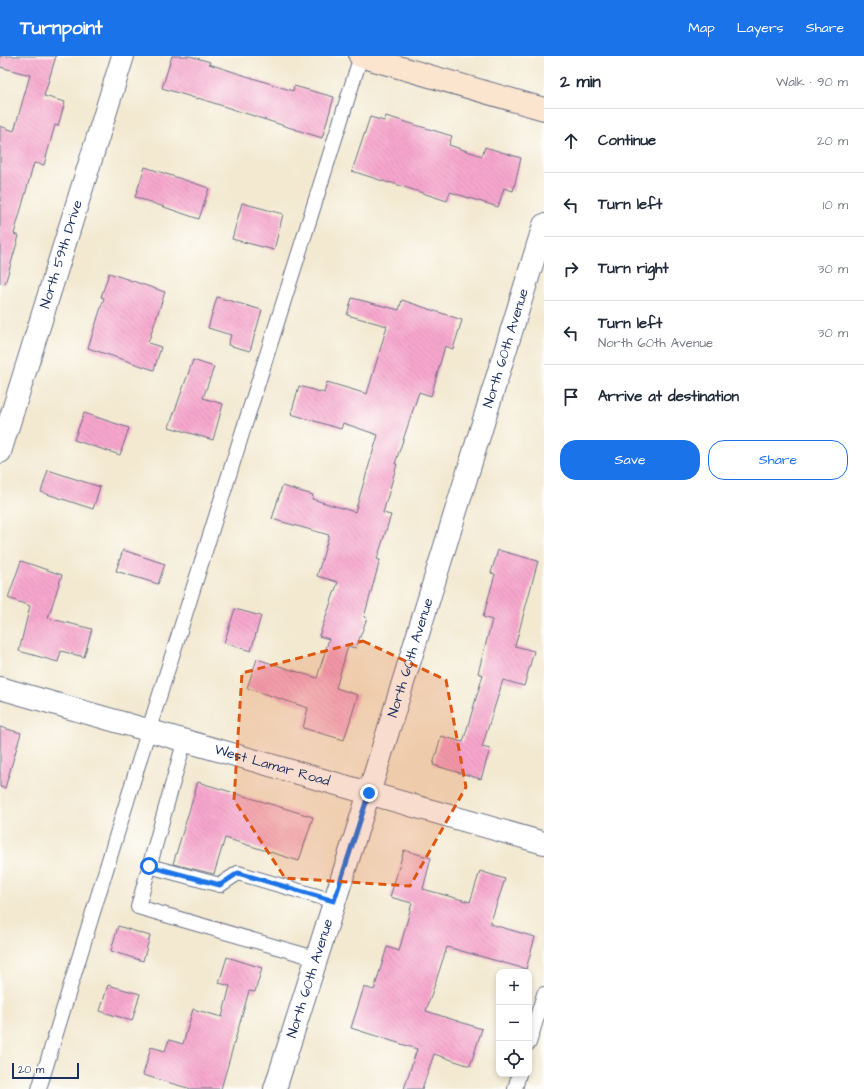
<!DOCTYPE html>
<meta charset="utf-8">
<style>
body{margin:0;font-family:"Architects Daughter",sans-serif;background:#f6f6f7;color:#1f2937}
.controls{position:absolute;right:12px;bottom:12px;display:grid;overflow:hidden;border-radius:8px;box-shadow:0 2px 6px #0003}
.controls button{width:36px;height:36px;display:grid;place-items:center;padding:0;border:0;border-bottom:1px solid #e0e1e3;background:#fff;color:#1f2937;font:20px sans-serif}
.scale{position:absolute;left:12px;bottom:10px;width:67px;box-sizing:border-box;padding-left:4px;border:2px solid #1b2f5e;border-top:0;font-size:11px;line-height:14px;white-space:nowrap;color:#1b2f5e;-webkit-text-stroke:3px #fdfcf7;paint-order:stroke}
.stop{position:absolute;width:12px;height:12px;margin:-9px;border:3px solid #1a73e8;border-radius:50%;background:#fff}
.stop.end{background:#1a73e8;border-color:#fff;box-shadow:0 1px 4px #0008}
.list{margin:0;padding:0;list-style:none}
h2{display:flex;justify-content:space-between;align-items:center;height:52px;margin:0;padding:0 16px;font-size:17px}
h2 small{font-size:13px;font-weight:400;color:#747a83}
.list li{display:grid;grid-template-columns:26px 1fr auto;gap:12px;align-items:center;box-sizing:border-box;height:64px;padding:0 16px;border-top:1px solid #e0e1e3}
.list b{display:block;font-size:15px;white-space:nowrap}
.list p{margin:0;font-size:13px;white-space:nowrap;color:#747a83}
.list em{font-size:13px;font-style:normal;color:#747a83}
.actions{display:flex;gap:8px;padding:12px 16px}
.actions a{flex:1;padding:9px 0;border:1px solid #1a73e8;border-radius:16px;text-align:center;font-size:14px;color:#1a73e8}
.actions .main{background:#1a73e8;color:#fff}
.icon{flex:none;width:22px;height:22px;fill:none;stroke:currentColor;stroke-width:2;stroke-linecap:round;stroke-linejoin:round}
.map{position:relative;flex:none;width:544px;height:1033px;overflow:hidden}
header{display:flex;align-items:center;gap:24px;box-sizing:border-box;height:56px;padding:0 20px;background:#1a73e8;color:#fff}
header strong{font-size:19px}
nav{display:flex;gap:22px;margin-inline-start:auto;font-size:14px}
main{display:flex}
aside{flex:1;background:#fff}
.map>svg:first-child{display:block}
</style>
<header>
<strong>Turnpoint</strong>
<nav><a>Map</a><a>Layers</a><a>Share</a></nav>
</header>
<main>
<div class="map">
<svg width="544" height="1033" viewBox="0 0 544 1033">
<defs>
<pattern id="building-back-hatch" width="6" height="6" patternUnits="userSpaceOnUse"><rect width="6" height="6" fill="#f7a6cc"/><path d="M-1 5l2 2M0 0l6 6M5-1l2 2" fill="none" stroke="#d38fb2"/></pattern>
</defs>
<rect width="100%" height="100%" fill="#fdfcf7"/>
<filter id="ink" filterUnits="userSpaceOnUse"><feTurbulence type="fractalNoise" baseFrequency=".025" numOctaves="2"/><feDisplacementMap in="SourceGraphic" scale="8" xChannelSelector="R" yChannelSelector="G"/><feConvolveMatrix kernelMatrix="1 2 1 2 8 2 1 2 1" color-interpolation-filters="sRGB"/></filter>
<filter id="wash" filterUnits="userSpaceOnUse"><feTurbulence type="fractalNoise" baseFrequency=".012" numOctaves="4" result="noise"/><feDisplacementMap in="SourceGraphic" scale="16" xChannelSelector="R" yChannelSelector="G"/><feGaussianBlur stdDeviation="0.9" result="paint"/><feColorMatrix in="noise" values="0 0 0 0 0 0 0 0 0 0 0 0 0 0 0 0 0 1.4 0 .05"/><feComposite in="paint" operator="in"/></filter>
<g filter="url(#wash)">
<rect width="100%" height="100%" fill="#f3e9d1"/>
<g id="blocks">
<!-- building -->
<g fill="url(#building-back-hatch)">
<polygon points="0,0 56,0 44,40 65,46 58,70 55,69 44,109 34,107 14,178 19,180 5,228 0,227 0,70 14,75 30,19 0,11"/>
<polygon points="172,0 190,0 210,6 209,8 293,35 294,30 334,41 322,82 198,42 198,43 162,32"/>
<polygon points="386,60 452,80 449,89 482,100 485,91 521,102 513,135 504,132 498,151 450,136 447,145 389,126 389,127 352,115 370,61 384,65"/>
<polygon points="145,111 209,132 199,163 135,141"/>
<polygon points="242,147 283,158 274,194 232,183"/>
<polygon points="109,217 165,236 148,287 161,291 154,314 88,292 104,242 101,241"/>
<polygon points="217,241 262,254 250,295 228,289 231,279 208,272"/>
<polygon points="352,242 399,254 402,244 462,264 453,293 445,290 431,340 419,336 395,408 397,408 383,457 391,459 377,503 380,504 364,561 367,562 356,592 348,590 336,632 358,639 344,684 303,672 308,652 247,632 257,603 317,622 329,583 319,580 338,526 317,520 329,479 272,463 282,430 313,439 312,443 355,456 378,379 343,367 341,373 291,358 299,330 324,337 327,326 367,338 387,270 347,259"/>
<polygon points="193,304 214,311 203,342 223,348 213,384 169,371"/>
<polygon points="84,357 129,372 120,399 74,384"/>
<polygon points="48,414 100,431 93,453 41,436"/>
<polygon points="123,494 165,508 158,528 116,515"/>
<polygon points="498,494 538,505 515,590 534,595 524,630 503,624 482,691 490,693 481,723 433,709 441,680 463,686 483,619 478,617 492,564 483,561 495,518 491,517"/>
<polygon points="21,505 62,519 48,562 92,573 84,601 61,595 58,606 19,595 30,550 8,542"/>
<polygon points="235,553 261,560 251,595 224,587"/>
<polygon points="0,671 21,677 5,732 0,731"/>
<polygon points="198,726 313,761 299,805 225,782 214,818 173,808"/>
<polygon points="404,794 431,802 423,833 470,846 480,815 505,823 490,868 535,881 526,913 447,891 426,955 482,973 470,1010 434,998 422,1033 404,1033 417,993 351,972 364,931 374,934 387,891 399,895 412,847 390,841"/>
<polygon points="118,870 150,880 143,905 111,895"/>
<polygon points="227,901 262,912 255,936 249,935 221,1033 191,1033 143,1019 151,991 165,995 169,984 183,988 193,953 222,961 230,930 219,927"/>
<polygon points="108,929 140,938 132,965 100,955"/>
</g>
</g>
</g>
<g filter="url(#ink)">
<use href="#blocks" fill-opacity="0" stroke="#677086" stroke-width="1"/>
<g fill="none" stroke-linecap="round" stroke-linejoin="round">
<defs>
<g id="lane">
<polyline points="185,683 138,851 315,902"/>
<polyline points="149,810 220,829 238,817 334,845"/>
<polyline points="529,987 544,938"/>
<polyline points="39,1033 149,673 361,0"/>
<polyline points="515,1033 519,1018"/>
</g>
<g id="street">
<path id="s1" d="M0,396L123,0"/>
<path id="s2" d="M0,632L544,787"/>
<path id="s3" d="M275,1033L369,737L544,169"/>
</g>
<polyline id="secondary" points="360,0 544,53"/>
</defs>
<!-- lane casing -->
<use href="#lane" stroke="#677086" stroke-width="16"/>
<!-- street casing -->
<use href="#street" stroke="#677086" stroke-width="24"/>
<!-- secondary casing -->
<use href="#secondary" stroke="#677086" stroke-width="24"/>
<!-- lane -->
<use href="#lane" stroke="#fff" stroke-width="14"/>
<!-- street -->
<use href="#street" stroke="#fff" stroke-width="22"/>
<!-- secondary -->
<use href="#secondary" stroke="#fce5cf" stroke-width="22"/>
</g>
</g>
<g fill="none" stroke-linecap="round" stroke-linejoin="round" filter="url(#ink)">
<!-- route -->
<polyline stroke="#1a73e8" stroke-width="5" points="149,810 220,829 238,817 334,845 369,737"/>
</g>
<!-- marked area -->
<path fill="#de5710" fill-opacity="0.2" stroke="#de5710" stroke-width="3" stroke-dasharray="8 5" stroke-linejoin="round" d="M363,585L446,624L466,731L410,830L285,822L234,744L242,617Z"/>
<g text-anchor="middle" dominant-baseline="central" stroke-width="4" stroke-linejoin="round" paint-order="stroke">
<!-- street labels -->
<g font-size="14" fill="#1b2f5e" stroke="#fdfcf7">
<text stroke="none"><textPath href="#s1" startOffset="207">North 59th Drive</textPath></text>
<text stroke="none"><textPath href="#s3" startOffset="776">North 60th Avenue</textPath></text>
<text stroke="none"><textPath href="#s3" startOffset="452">North 60th Avenue</textPath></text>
<text stroke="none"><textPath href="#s2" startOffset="283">West Lamar Road</textPath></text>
<text stroke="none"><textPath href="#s3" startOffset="116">North 60th Avenue</textPath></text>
</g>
</g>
</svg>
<div class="controls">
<button>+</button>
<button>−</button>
<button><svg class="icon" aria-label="locate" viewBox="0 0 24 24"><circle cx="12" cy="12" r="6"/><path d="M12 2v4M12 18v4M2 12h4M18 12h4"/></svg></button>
</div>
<div class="scale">20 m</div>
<div class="stop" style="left:149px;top:810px"></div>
<div class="stop end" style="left:369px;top:737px"></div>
</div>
<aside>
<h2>2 min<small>Walk · 90 m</small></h2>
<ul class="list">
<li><svg class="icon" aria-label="ahead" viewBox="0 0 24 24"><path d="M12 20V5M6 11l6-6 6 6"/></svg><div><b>Continue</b></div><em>20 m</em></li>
<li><svg class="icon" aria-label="left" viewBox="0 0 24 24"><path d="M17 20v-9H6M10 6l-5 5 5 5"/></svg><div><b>Turn left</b></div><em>10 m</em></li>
<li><svg class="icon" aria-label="right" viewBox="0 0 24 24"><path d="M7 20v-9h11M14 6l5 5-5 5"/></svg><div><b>Turn right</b></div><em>30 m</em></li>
<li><svg class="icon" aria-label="left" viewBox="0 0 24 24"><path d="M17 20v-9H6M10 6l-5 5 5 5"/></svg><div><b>Turn left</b><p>North 60th Avenue</p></div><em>30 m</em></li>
<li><svg class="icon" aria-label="arrive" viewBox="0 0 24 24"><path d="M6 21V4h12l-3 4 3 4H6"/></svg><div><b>Arrive at destination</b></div></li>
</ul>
<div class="actions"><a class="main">Save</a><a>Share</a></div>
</aside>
</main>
